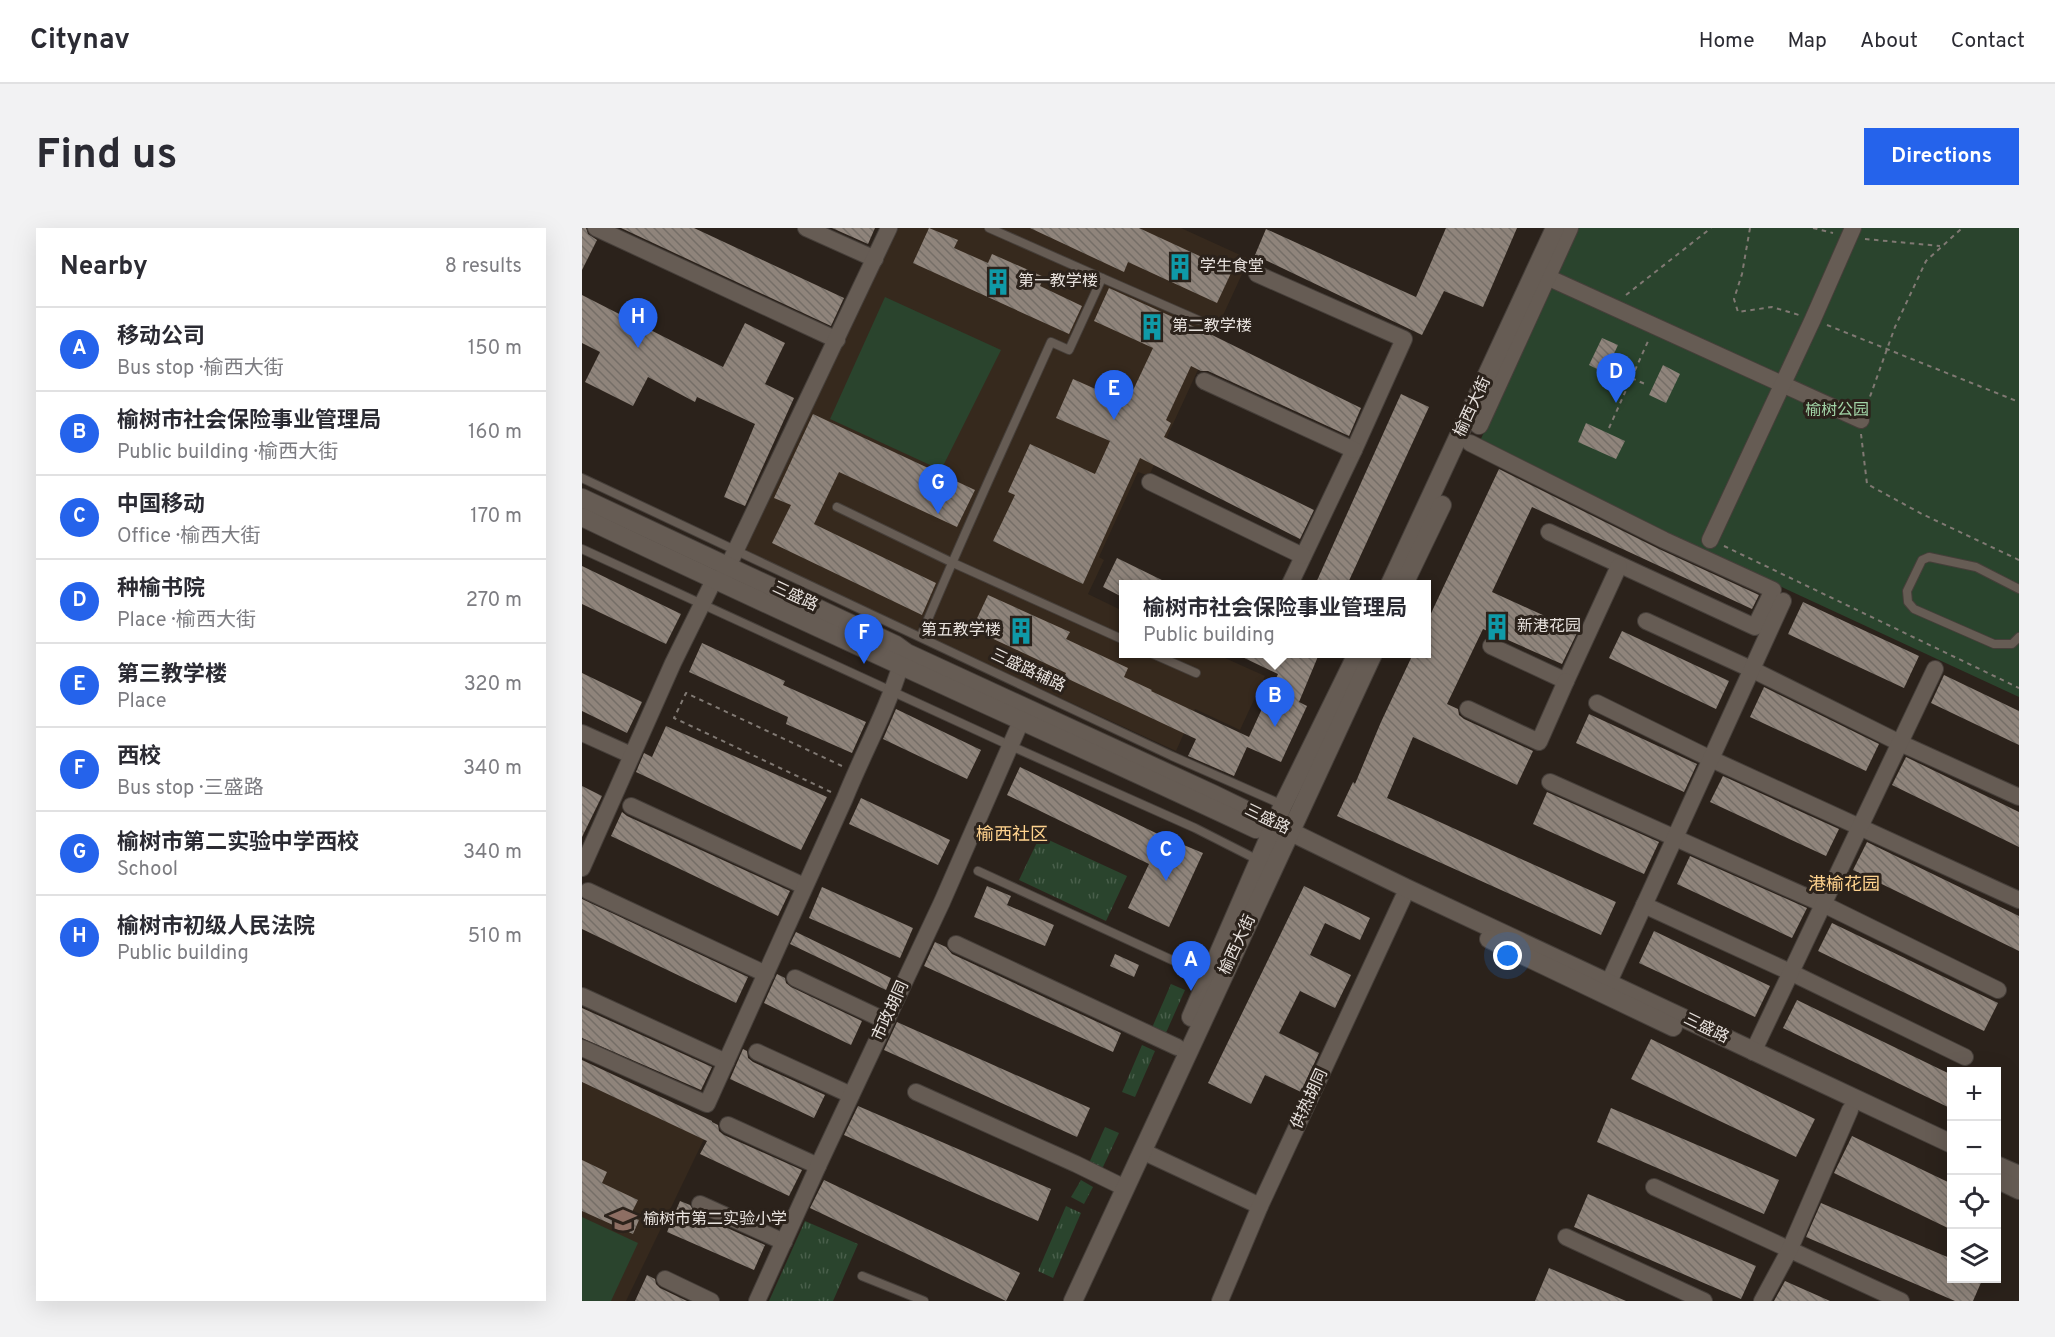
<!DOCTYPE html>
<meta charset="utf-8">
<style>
body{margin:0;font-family:Overpass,"Noto Sans SC",sans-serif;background:#f2f2f3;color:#2b2b33}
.controls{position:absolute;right:18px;bottom:18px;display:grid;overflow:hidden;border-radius:0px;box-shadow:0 6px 24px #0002}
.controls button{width:54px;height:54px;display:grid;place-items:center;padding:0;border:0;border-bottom:2px solid #e1e1e2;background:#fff;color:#2b2b33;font:30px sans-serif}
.you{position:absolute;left:926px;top:728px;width:21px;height:21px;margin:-15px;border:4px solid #fff;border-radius:50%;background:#1a73e8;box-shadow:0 0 0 9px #1a73e833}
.badge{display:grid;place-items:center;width:39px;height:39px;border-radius:50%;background:#2563eb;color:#fff;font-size:20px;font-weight:700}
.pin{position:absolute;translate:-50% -50px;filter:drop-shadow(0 2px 3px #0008)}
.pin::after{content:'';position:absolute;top:32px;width:21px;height:18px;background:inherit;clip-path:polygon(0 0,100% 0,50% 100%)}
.popup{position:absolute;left:537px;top:352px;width:312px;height:78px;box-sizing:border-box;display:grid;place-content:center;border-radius:0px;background:#fff;filter:drop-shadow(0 2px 4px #0005);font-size:20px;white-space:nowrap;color:#7c7c81}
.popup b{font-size:22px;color:#2b2b33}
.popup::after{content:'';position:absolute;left:50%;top:100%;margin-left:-12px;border:12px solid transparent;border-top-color:#fff}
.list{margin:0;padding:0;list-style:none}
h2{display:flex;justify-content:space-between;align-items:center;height:78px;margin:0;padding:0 24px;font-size:26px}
h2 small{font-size:20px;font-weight:400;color:#7c7c81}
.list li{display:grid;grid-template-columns:39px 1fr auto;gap:18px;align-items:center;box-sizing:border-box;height:84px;padding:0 24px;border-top:2px solid #e1e1e2}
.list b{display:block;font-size:22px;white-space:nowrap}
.list p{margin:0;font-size:20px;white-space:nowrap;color:#7c7c81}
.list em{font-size:20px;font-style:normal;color:#7c7c81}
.icon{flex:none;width:33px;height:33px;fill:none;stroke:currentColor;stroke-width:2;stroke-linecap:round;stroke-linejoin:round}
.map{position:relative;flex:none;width:1437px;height:1073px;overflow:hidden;border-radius:0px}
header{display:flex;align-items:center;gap:36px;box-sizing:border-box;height:84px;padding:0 30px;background:#fff;border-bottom:2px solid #e1e1e2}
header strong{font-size:28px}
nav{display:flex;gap:33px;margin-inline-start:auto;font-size:21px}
.intro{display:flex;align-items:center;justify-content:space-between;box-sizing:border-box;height:144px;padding:0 36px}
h1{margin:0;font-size:42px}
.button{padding:15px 27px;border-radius:0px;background:#2563eb;color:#fff;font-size:21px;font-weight:700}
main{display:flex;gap:36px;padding:0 36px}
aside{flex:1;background:#fff;border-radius:0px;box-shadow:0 6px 24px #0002}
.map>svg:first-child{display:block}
</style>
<header>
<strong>Citynav</strong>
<nav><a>Home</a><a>Map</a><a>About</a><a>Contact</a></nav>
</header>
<div class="intro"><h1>Find us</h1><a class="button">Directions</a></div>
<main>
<aside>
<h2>Nearby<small>8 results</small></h2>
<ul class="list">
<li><span class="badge">A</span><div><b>移动公司</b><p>Bus stop · 榆西大街</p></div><em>150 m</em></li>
<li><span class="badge">B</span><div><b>榆树市社会保险事业管理局</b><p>Public building · 榆西大街</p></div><em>160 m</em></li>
<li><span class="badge">C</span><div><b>中国移动</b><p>Office · 榆西大街</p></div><em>170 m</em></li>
<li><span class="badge">D</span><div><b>种榆书院</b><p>Place · 榆西大街</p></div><em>270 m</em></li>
<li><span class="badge">E</span><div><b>第三教学楼</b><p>Place</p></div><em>320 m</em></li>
<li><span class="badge">F</span><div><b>西校</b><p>Bus stop · 三盛路</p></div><em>340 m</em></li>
<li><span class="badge">G</span><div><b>榆树市第二实验中学西校</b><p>School</p></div><em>340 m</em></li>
<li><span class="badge">H</span><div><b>榆树市初级人民法院</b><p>Public building</p></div><em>510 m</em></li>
</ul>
</aside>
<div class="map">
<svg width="1437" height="1073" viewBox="0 0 1437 1073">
<defs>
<pattern id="grass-tufts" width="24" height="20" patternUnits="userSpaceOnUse" patternTransform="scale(1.5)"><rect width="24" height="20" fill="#2a442d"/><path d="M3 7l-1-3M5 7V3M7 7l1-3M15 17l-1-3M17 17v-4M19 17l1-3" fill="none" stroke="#495f4b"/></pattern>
<pattern id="building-back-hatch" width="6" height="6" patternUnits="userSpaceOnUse" patternTransform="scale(1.5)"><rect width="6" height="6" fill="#8f847b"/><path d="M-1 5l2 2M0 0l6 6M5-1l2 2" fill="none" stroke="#756e67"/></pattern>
</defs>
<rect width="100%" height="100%" fill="#2b221b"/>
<!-- built -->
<g fill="#36291d">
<polygon points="307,0 599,0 667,31 567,248 556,244 517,329 522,332 506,366 541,383 542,426 634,426 683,448 658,502 613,481 594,523 158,323"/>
<polygon points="0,854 122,911 44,1073 0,1073"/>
</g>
<!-- grass -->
<g fill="url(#grass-tufts)">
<polygon points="458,608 545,648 524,693 437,652"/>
<polygon points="589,756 603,762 583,807 569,802"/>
<polygon points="560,817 573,823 553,869 540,864"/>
<polygon points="523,899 537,905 520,941 507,935"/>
<polygon points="499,952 511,959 502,976 489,969"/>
<polygon points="484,978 499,985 471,1050 456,1043"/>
<polygon points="223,993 276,1016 251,1073 187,1073"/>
</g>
<!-- park -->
<g fill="#2a442d">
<polygon points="997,0 1437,0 1437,469 1206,362 897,215"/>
<polygon points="303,69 419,122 359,242 248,191"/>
<polygon points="0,989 56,1015 29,1073 0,1073"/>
</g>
<!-- building -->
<g fill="url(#building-back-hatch)">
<polygon points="0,0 4,0 6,6 15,12 0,42"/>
<polygon points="39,0 112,0 262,70 249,98"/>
<polygon points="250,0 293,0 286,16"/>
<polygon points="347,0 376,12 372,20 406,35 410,26 462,49 458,58 500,78 487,106 331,35"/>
<polygon points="448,0 557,0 650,43 635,75 546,34 542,44"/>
<polygon points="864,0 935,0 901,79 862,63 840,107 673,27 684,1 834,69"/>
<polygon points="527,60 628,106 779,180 767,208 626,143 619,143 609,138 584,192 589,195 582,209 732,282 718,311 558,230 501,356 411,313 433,267 426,264 448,216 513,246 528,213 474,190 491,151 545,175 571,120 512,93"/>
<polygon points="0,67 141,139 163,95 203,115 183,156 212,170 163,278 142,269 173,196 115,169 113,174 66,149 51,178 3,154 18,124 0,115"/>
<polygon points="1020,110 1036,117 1023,145 1007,137"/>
<polygon points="1081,137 1098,146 1084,175 1067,167"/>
<polygon points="819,166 847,179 765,357 733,357"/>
<polygon points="231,186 393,262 375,299 257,244 232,296 354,355 340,387 190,315 209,277 192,270"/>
<polygon points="1004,195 1043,213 1034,231 996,214"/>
<polygon points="917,241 1077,321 1177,367 1170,381 950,279 910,364 996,403 980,436 901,401 865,476 876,481 877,487 882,491 951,523 935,557 831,509 805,570 1034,674 1019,707 755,588 771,554 773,556 799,494 831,426 844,426 844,396"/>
<polygon points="535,330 590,357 542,357 542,370 521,359"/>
<polygon points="0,338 99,386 84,416 0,376"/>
<polygon points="406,367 488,404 484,411 546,440 542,449 570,462 569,463 667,509 696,446 654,426 737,426 717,474 725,478 699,534 665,519 652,548 606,528 614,511 482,449 484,445 390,401"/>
<polygon points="1221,374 1337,428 1322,460 1206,406"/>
<polygon points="1040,403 1147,453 1134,481 1027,430"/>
<polygon points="120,415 203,453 201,457 284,494 270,525 204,496 206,489 107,444"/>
<polygon points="0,445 60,474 45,505 0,483"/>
<polygon points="1362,447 1437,483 1437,517 1349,475"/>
<polygon points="1182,459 1297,516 1284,543 1168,489"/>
<polygon points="314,481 399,522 385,551 301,511"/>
<polygon points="1007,486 1115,536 1102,564 994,515"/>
<polygon points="84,498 245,569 219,622 54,544 62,525 70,529"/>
<polygon points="1324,529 1437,584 1437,619 1310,557"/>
<polygon points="438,539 580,608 621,625 587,699 546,680 567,636 425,567"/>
<polygon points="1141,548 1257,601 1244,628 1128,574"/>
<polygon points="0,558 20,568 0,609"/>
<polygon points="965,564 1077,614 1062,646 951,596"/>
<polygon points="279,570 368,612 356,637 267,596"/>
<polygon points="40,584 45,588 208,663 196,688 29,608"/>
<polygon points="1285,614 1437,688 1437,723 1271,642"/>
<polygon points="1108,628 1225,680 1210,710 1095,656"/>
<polygon points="405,658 429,668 425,677 472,697 463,718 392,689"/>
<polygon points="722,658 788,690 778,712 743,695 728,727 769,747 753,780 718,763 697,805 737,825 719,864 683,847 669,876 626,855"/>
<polygon points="240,659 331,700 318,730 227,690"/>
<polygon points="0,671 166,749 154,775 0,701"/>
<polygon points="1250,695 1416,775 1402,803 1236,723"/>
<polygon points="1072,703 1188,758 1173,789 1057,735"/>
<polygon points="214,704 309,750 304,762 208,716"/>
<polygon points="353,714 364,719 370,726 539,805 531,824 342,738"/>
<polygon points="533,726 557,737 552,749 528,738"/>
<polygon points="195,746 203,750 204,755 209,759 280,793 269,817 182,775"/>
<polygon points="1215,772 1370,847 1370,881 1201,800"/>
<polygon points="0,780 130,839 119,862 0,810"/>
<polygon points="315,794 508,880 495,909 302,822"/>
<polygon points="1069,811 1233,891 1214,929 1049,851"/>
<polygon points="161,821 165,823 166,830 171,834 243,867 232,890 148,851"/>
<polygon points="0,832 130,893 130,894 136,897 137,903 142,907 220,942 207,968 118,926 125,913 0,854"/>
<polygon points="276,878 469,961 456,993 262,907"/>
<polygon points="1029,880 1197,952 1182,986 1015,914"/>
<polygon points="1270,908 1370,956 1370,1002 1252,945"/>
<polygon points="0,932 25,944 20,955 56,972 48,988 57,992 51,1006 0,983"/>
<polygon points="242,952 438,1045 424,1073 228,980"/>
<polygon points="1006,966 1174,1038 1159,1071 992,999"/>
<polygon points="98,973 108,977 114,986 183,1017 172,1042 85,1004"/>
<polygon points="1239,975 1370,1031 1370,1050 1401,1050 1391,1073 1373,1073 1224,1009"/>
<polygon points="967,1040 1044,1073 953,1073"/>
<polygon points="65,1047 73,1051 74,1056 78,1060 105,1073 53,1073"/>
<polygon points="1203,1053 1248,1073 1192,1073"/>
</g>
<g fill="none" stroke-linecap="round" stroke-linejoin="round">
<defs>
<g id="lane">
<polyline points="520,50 616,92"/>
<polyline points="0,250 590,528 701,577"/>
<polyline points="255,279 369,334 542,412"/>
<polyline points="0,321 429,518 613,600 678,633"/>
<polyline points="1437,361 1394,339 1347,329 1340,332 1325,363 1326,374 1332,381 1412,416 1430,416 1437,409"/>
<path d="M339,408C380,309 425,212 469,114L487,122L520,50L407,0"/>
<polyline points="571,426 614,445"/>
<polyline points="396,643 627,749"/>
<polyline points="280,1048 342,1073"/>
</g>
<g id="street">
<polyline points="14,0 255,112"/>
<polyline points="224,0 293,31"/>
<polyline points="675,46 822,111 772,222 708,356"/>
<polyline points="965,49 1279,192"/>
<polyline points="622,153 772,222"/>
<polyline points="888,215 1082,312 1191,362 1173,399 967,304"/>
<polyline points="568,254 721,328"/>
<polyline points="1128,312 1231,91 1271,0"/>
<polyline points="141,349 307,0"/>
<polyline points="1064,393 1171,442 1318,515 1437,569"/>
<polyline points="909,418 984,453 1037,338"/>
<polyline points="1015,475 1129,531 1437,672"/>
<polyline points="886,481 957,514 984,453"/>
<polyline points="0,505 49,527"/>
<polyline points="968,554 1241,676 1416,762"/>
<polyline points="49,578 222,658"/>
<polyline points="0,640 91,435 132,352"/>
<polyline points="6,663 184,746"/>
<polyline points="1062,677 1208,744 1383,829"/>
<polyline points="374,716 595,819"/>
<polyline points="213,750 304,793"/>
<polyline points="1027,754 1201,373"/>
<polyline points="0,768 144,834"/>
<path d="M0,820L125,876L263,570C281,525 305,483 319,436"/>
<polyline points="175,824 269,867"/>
<polyline points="1171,824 1353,441"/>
<polyline points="334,864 494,936 535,956"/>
<polyline points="146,897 236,938"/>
<polyline points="560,923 678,978"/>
<polyline points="1072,959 1319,1073"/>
<polyline points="118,976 202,1014"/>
<polyline points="984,1009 1122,1073"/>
<polyline points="83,1051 129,1073"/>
<polyline points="175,1073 236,938 360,674 440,491"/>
<polyline points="638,1073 678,978 821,670"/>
<polyline points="1180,1073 1207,1023 1268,882"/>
</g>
<g id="secondary">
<polyline points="897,197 987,0"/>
<polyline points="0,270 314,417 325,425 631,566 824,660 1370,916"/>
<path d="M0,289C223,396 450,496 674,601"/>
<polyline points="808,356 973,0"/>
<polyline points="822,356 860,277"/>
<polyline points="907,711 1091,799"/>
<polyline points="609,789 701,577 775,426"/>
<polyline points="1414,937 1437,947"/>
<polyline points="1414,951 1437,962"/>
<polyline points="491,1073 791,426"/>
</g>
</defs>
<!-- lane casing -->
<use href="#lane" stroke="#463f3a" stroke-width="10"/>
<!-- street casing -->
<use href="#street" stroke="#463f3a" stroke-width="18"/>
<!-- secondary casing -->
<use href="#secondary" stroke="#463f3a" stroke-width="20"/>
<!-- path -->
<g stroke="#807973" stroke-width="2" stroke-dasharray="4.5 4.5" stroke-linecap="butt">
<polyline points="1168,0 1160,46 1152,71 1156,84 1190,79 1217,87"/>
<polyline points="1231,0 1251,5"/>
<polyline points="1283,11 1358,18"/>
<polyline points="1044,67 1129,0"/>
<polyline points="1245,97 1437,174"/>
<polyline points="1033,143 1063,156"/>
<polyline points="1285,177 1313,99 1344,33 1379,1 1382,0"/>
<polyline points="1027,200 1067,111"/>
<polyline points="1279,206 1285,256 1340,286 1437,332"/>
<polyline points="1142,318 1437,460"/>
<polyline points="249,564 92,490 104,465 260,538"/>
</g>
<!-- lane -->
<use href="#lane" stroke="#665c54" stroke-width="8"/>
<!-- street -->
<use href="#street" stroke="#665c54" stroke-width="16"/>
<!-- secondary -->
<use href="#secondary" stroke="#665c54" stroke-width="18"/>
</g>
<!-- icons -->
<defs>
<symbol id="building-bare" viewBox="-9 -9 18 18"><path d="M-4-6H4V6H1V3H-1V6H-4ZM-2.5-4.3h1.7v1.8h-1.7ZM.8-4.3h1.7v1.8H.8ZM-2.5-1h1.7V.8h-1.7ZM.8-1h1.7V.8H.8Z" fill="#0f9aa8" stroke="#2b221b" stroke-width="2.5" paint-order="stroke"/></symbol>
<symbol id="school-bare" viewBox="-9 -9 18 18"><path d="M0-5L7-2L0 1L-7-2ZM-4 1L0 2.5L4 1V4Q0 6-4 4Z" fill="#8d6e63" stroke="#2b221b" stroke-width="2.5" paint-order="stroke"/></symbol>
</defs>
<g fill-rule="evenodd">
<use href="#building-bare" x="579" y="20" width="38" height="38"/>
<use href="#building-bare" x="397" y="35" width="38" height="38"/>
<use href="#building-bare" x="551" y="80" width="38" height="38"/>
<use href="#building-bare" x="896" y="380" width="38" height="38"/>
<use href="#building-bare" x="420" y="384" width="38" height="38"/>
<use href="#school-bare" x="22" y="973" width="38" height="38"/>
</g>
<g text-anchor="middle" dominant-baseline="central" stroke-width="6" stroke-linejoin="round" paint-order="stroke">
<!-- poi labels -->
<g font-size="16" fill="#e8e2de" stroke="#2b221b" text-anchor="start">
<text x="618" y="39">学生食堂</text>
<text x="436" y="54">第一教学楼</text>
<text x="590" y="99">第二教学楼</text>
<text x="935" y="399">新港花园</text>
<text x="419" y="403" text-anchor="end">第五教学楼</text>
<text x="61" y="992">榆树市第二实验小学</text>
</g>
<!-- street labels -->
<g font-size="16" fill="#e8e2de" stroke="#2b221b">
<text transform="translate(891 179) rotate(-65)">榆西大街</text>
<text transform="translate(213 369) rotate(25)">三盛路</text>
<text transform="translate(446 443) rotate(25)">三盛路辅路</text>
<text transform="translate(685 592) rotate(26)">三盛路</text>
<text transform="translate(656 717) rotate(-65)">榆西大街</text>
<text transform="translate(309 783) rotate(-65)">市政胡同</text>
<text transform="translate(1124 801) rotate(26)">三盛路</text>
<text transform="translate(728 871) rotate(-65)">供热胡同</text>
</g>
<!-- park labels -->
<g font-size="16" fill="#a2d5a7" stroke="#2b221b">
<text x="1255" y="183">榆树公园</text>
</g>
<!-- neighbourhood labels -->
<g font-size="18" fill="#ffd38e" stroke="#2b221b">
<text x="430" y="607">榆西社区</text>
<text x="1262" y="657">港榆花园</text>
</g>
</g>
</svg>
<div class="controls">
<button>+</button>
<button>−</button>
<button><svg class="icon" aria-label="locate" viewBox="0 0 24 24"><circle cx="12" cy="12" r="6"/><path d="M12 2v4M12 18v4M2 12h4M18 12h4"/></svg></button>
<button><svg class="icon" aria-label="layers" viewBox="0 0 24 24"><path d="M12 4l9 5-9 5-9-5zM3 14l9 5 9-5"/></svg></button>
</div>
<div class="you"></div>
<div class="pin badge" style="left:609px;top:763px">A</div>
<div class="pin badge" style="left:693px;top:499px">B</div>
<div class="popup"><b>榆树市社会保险事业管理局</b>Public building</div>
<div class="pin badge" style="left:584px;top:653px">C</div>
<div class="pin badge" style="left:1034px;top:175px">D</div>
<div class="pin badge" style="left:532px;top:192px">E</div>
<div class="pin badge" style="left:282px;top:436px">F</div>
<div class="pin badge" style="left:356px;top:286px">G</div>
<div class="pin badge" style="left:56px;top:120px">H</div>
</div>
</main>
